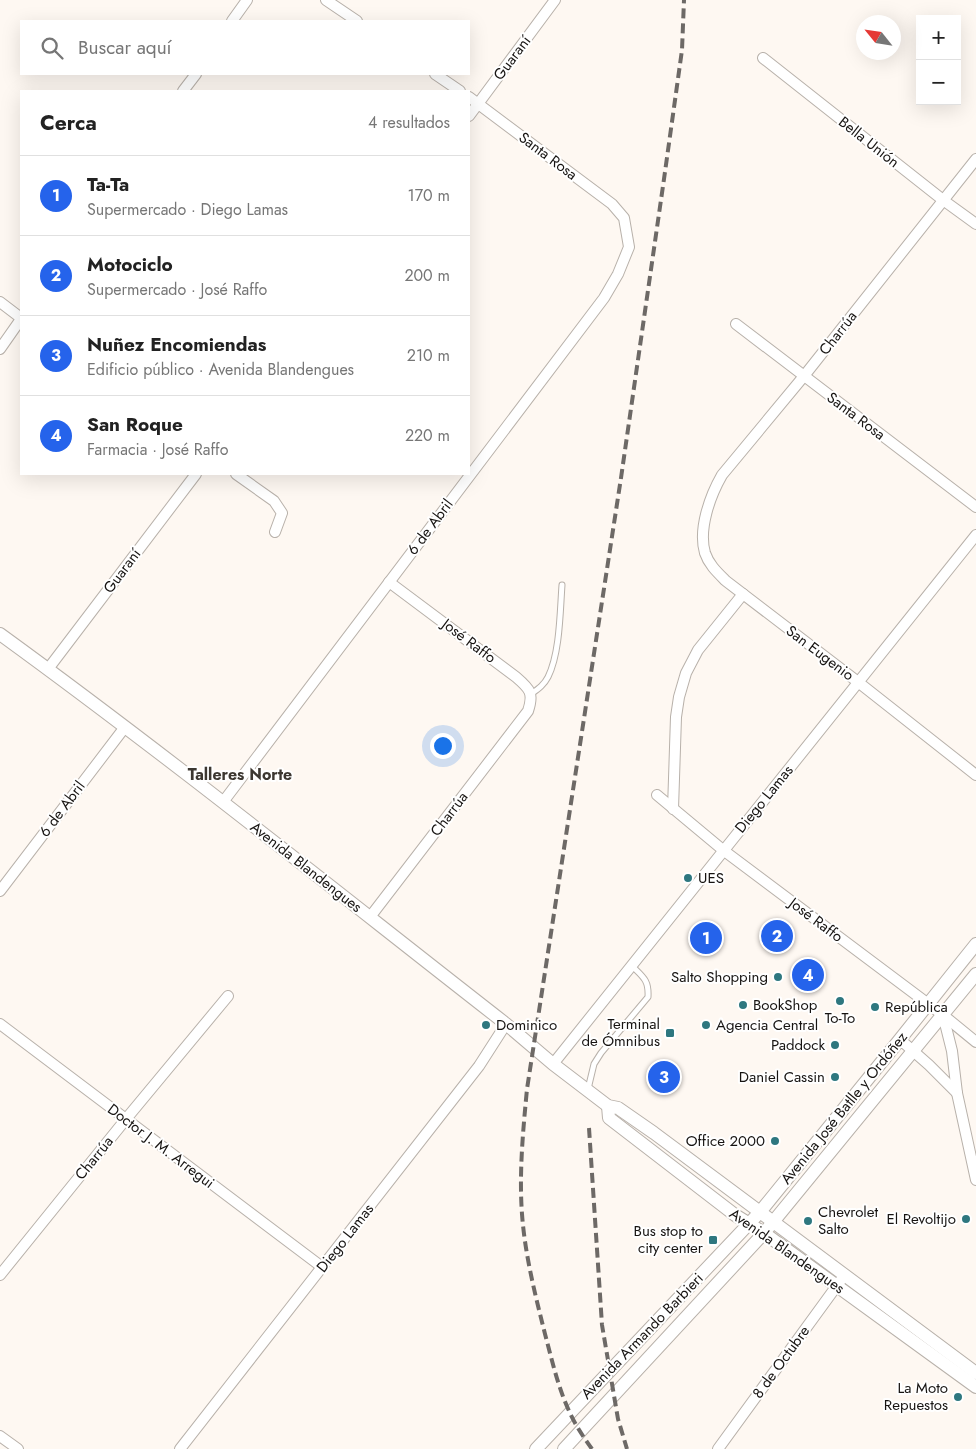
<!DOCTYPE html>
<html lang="es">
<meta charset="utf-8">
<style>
body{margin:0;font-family:Jost,sans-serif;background:#f2f2f2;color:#222}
.controls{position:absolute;right:15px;top:15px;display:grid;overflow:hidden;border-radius:0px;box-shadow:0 5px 20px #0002}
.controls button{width:45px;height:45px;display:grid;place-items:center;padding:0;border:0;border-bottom:1px solid #e0e0e0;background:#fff;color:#222;font:25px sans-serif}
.compass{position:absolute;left:856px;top:15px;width:45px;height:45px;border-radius:50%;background:#fff;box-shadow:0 5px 20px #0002;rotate:300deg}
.you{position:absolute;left:442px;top:745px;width:18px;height:18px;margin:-12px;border:4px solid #fff;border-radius:50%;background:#1a73e8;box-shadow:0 0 0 8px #1a73e833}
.badge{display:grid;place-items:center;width:32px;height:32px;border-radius:50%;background:#2563eb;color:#fff;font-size:16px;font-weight:700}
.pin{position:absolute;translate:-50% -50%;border:2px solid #fff;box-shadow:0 1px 5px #0006}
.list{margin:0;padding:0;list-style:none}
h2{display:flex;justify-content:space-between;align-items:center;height:65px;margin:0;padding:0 20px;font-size:21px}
h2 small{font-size:16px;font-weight:400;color:#767676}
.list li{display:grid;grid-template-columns:32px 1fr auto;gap:15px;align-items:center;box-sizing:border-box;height:80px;padding:0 20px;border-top:1px solid #e0e0e0}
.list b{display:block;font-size:19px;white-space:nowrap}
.list p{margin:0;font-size:16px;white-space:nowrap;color:#767676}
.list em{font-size:16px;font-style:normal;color:#767676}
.icon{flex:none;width:28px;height:28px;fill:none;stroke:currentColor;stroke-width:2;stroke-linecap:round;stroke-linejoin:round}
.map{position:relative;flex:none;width:976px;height:1449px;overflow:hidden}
.search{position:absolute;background:#fff;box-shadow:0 5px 20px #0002;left:20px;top:20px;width:450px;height:55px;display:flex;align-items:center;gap:12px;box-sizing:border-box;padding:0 18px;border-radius:0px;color:#767676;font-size:19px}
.panel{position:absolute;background:#fff;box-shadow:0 5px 20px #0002;left:20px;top:90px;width:450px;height:385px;border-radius:0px}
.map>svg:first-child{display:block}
</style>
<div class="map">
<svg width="976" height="1449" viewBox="0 0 976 1449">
<rect width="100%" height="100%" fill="#fef8f2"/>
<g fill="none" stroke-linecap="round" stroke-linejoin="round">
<defs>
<g id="service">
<path d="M531,694C538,689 544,685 548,677C560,653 560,612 562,585"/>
<path d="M588,1089L594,1064L601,1053L648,997C649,980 643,977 632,966"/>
</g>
<g id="minor">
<polyline points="326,0 357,21"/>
<polyline points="232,21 247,0"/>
<polyline points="763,58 943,200 976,224"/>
<polyline points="435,74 460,91"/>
<polyline points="183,91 196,74"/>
<polyline points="469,116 555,0"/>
<path d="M976,159L804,376L722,475C710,496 698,529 705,553C709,565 718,573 726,581L858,682L976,775"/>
<polyline points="0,302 21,318"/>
<polyline points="736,324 976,507"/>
<polyline points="0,349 21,319"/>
<polyline points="236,474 274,501 282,513 275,532"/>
<polyline points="48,669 196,474"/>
<polyline points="657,795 723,850 943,1015 976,1042"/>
<polyline points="223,802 604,298 618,274 629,247 624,218 612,204 469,97"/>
<polyline points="673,809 676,717 679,697 686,673 698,650 743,594"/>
<polyline points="0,891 125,727"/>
<path d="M370,917L528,711C534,693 530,689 516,677L389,582"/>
<polyline points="943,1015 952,1051 957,1093 976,1180"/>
<polyline points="0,1024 322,1267"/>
<polyline points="897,1043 904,1043 929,1065 957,1093"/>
<polyline points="553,1064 976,535"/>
<polyline points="0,1275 126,1119 228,996"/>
<polyline points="0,1436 18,1449"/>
<polyline points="180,1449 479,1066 506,1024"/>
<polyline points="718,1449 841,1280"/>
</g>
<g id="tertiary">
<path d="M0,634C172,759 338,893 506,1024L553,1064L608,1106L618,1108L654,1133L976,1373"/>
<polyline points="608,1106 609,1118 735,1215 764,1233 976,1387"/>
<polyline points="536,1449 760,1212 897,1043 976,944"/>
<polyline points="564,1449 764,1233 976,974"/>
</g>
</defs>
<!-- service casing -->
<use href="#service" stroke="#b8b1aa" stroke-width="7"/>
<!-- minor casing -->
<use href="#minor" stroke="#b8b1aa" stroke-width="12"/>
<!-- tertiary casing -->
<use href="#tertiary" stroke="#b8b1aa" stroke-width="14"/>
<!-- service -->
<use href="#service" stroke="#fff" stroke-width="5"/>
<!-- minor -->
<use href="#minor" stroke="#fff" stroke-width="10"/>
<!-- tertiary -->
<use href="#tertiary" stroke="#fff" stroke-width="12"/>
<!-- rail -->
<g stroke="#6d6966" stroke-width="4" stroke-dasharray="10 5" stroke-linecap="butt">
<polyline points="589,1128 602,1325 618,1419 627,1449"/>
<path d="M592,1449C584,1438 576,1426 570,1413C558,1388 552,1360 545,1334C535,1294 525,1255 522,1214C519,1173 523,1131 527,1089L621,478L664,179L682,50L684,0"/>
</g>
</g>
<!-- markers -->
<g fill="#2e777f" stroke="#fff" stroke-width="2">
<circle cx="688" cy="878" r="5"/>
<circle cx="778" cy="977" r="5"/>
<circle cx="840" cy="1001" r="5"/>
<circle cx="743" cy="1005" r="5"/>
<circle cx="875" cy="1007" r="5"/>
<circle cx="486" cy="1025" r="5"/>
<circle cx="706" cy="1025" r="5"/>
<rect x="665" y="1028" width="10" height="10" rx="2.5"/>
<circle cx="835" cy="1045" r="5"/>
<circle cx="835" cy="1077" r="5"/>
<circle cx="775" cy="1141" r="5"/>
<circle cx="966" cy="1219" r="5"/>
<circle cx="808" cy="1221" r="5"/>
<rect x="708" y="1235" width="10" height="10" rx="2.5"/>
<circle cx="958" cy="1397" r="5"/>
</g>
<g text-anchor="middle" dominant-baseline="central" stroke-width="4" stroke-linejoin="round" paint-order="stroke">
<!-- street labels -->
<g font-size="15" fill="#171412" stroke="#fff">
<text transform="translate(512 58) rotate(-53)">Guaraní</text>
<text transform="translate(869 142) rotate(38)">Bella Unión</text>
<text transform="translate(548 156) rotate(37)">Santa Rosa</text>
<text transform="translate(838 333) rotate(-52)">Charrúa</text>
<text transform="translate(856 416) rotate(37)">Santa Rosa</text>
<text transform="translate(430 527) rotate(-53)">6 de Abril</text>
<text transform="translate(122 571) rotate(-53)">Guaraní</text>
<text transform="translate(469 641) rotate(37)">José Raffo</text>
<text transform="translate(820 653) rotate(37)">San Eugenio</text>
<text transform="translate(764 799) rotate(-51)">Diego Lamas</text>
<text transform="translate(62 809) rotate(-53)">6 de Abril</text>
<text transform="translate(449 814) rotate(-53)">Charrúa</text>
<text transform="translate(306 867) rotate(38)">Avenida Blandengues</text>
<text transform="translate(816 920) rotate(37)">José Raffo</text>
<text transform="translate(844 1108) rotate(-51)">Avenida José Batlle y Ordóñez</text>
<text transform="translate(161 1146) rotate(37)">Doctor J. M. Arregui</text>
<text transform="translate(94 1158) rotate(-51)">Charrúa</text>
<text transform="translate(345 1238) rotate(-52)">Diego Lamas</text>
<text transform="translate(787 1251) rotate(35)">Avenida Blandengues</text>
<text transform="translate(642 1336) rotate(-46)">Avenida Armando Barbieri</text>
<text transform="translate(781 1362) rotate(-54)">8 de Octubre</text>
</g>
<!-- poi labels -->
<g font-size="15" fill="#171412" stroke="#fff" text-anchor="end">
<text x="698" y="878" text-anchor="start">UES</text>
<text x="768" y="977">Salto Shopping</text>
<text x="753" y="1005" text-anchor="start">BookShop</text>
<text x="885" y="1007" text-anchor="start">República</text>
<text x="840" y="1018" text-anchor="middle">To-To</text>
<text x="660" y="1024">Terminal<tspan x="660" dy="17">de Ómnibus</tspan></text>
<text x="496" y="1025" text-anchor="start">Dominico</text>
<text x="716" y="1025" text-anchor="start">Agencia Central</text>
<text x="825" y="1045">Paddock</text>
<text x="825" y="1077">Daniel Cassin</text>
<text x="765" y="1141">Office 2000</text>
<text x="818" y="1212" text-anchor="start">Chevrolet<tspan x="818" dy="17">Salto</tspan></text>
<text x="956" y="1219">El Revoltijo</text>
<text x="703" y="1231">Bus stop to<tspan x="703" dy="17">city center</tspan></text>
<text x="948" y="1388">La Moto<tspan x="948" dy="17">Repuestos</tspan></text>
</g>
<!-- neighbourhood labels -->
<g font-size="16" font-weight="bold" fill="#3c3731" stroke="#fff">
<text x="240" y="774">Talleres Norte</text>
</g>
</g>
</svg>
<div class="controls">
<button>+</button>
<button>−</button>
</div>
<svg class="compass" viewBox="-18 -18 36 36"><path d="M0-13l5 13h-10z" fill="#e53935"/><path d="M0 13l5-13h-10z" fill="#767676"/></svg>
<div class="you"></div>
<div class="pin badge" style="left:706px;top:938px">1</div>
<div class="pin badge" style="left:777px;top:936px">2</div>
<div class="pin badge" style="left:664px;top:1077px">3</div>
<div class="pin badge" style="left:808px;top:975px">4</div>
<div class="search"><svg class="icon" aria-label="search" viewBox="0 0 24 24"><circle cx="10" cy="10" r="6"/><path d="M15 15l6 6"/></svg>Buscar aquí</div>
<section class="panel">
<h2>Cerca<small>4 resultados</small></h2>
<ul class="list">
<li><span class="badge">1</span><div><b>Ta-Ta</b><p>Supermercado · Diego Lamas</p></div><em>170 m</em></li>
<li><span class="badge">2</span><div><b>Motociclo</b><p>Supermercado · José Raffo</p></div><em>200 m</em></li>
<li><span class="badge">3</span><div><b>Nuñez Encomiendas</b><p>Edificio público · Avenida Blandengues</p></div><em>210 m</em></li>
<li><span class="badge">4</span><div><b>San Roque</b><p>Farmacia · José Raffo</p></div><em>220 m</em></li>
</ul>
</section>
</div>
